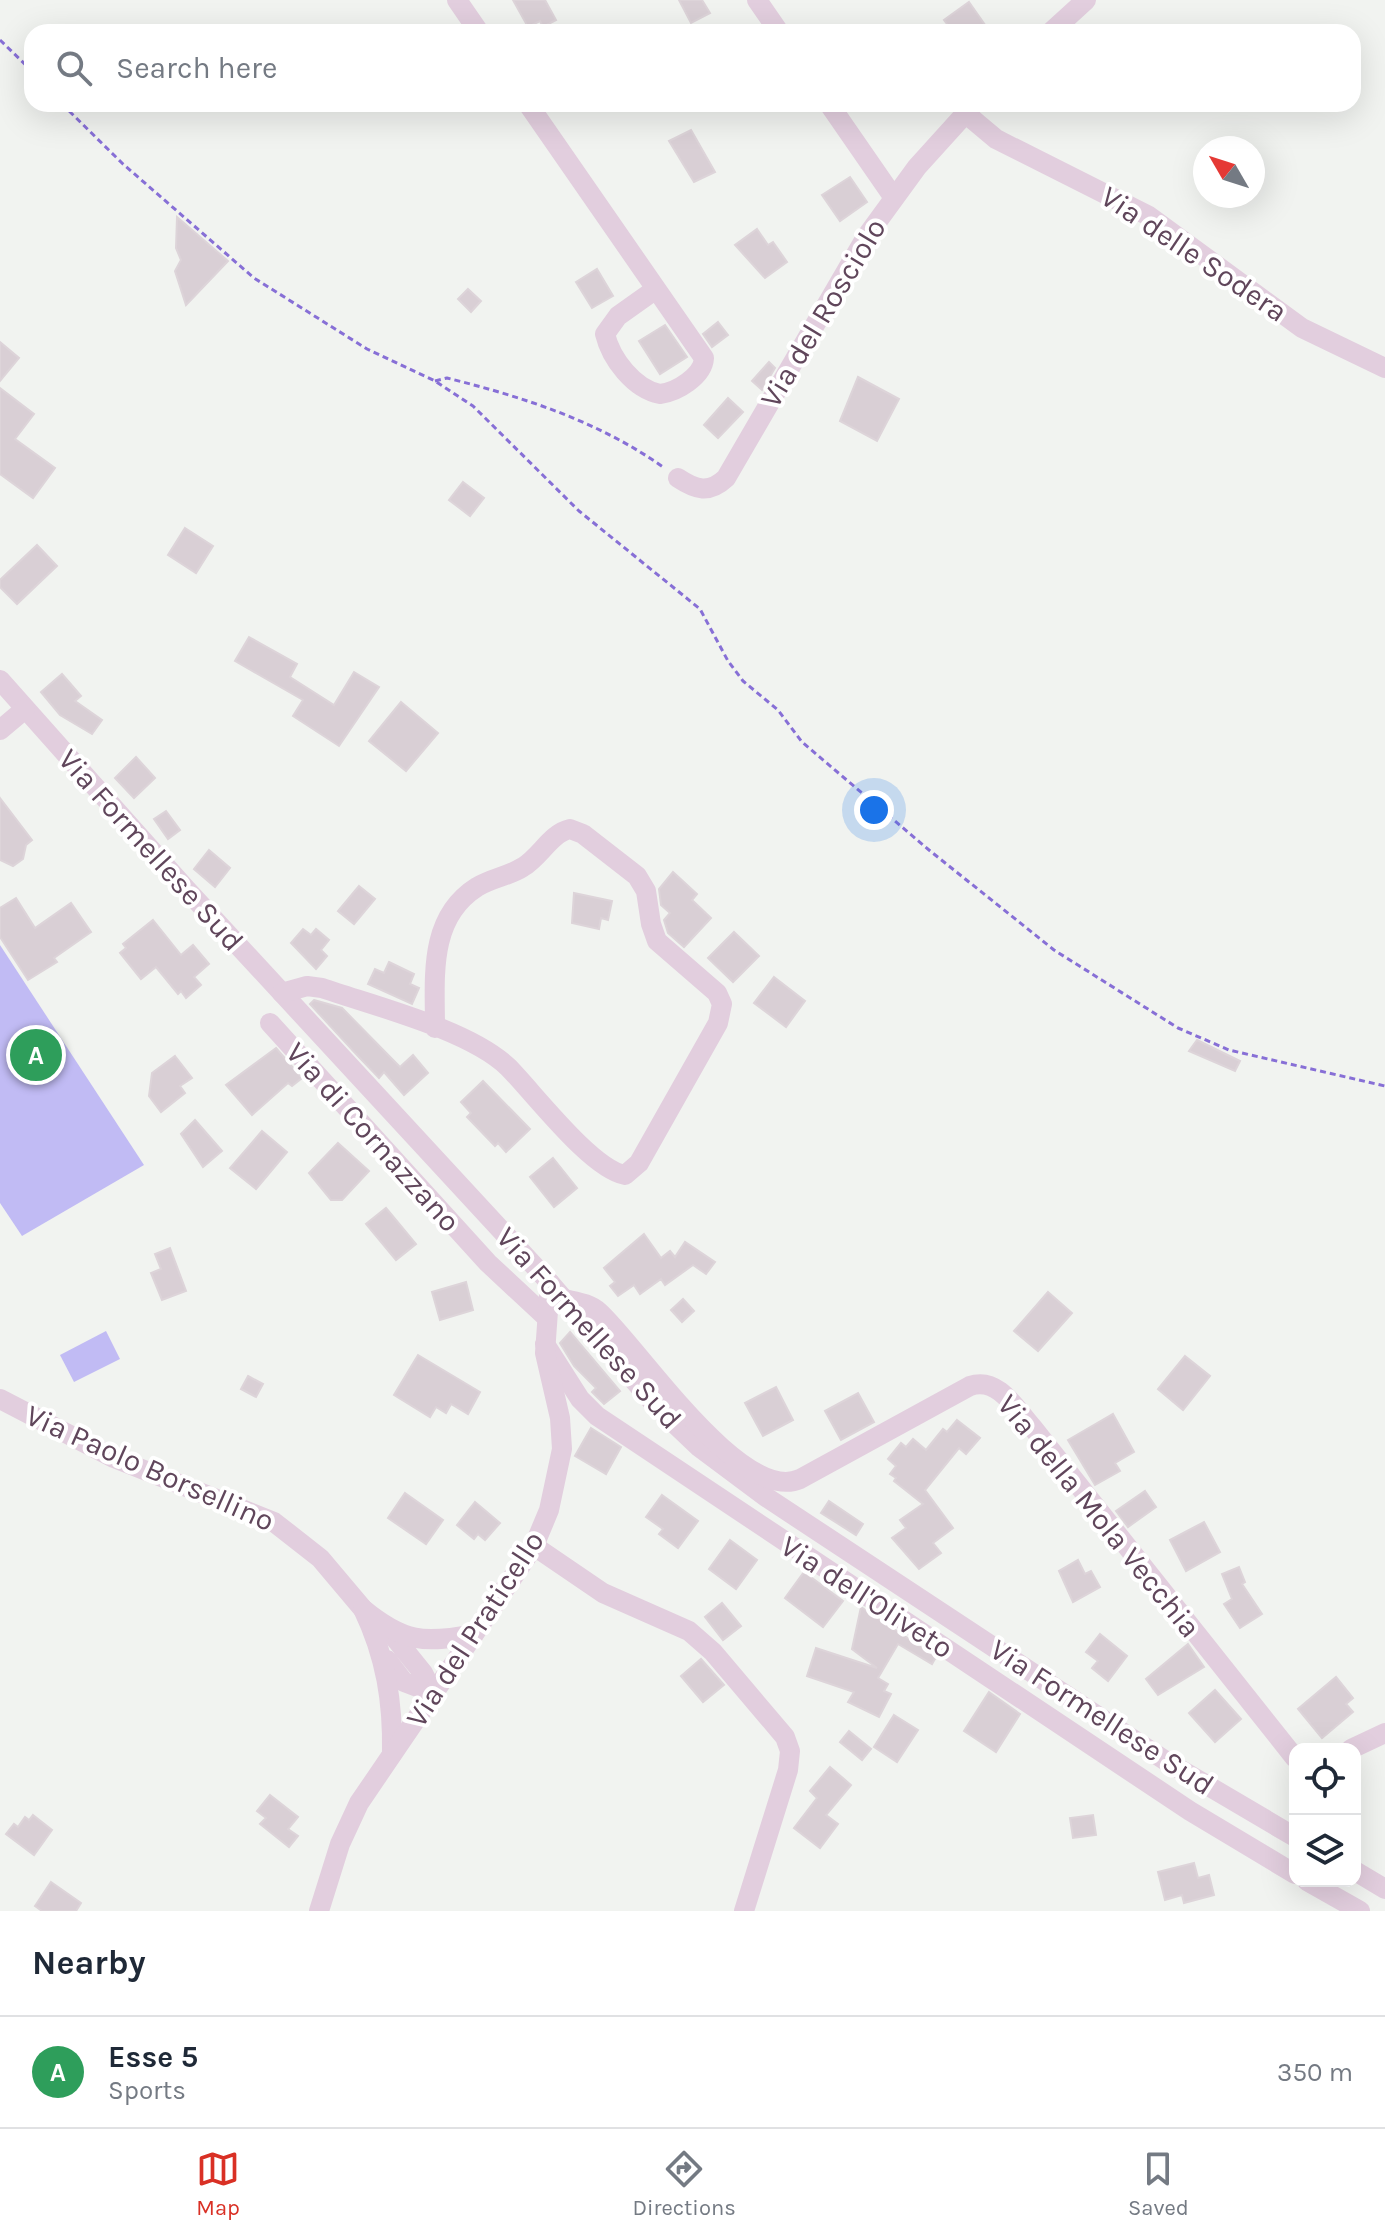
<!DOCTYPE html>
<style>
body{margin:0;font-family:Karla,sans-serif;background:#f2f2f3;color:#1f2937}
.controls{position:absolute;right:24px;bottom:24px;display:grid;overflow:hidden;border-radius:16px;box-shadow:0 8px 32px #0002}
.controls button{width:72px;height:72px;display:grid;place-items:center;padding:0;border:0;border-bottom:2px solid #e0e1e3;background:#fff;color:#1f2937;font:40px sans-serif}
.compass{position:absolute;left:1193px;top:136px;width:72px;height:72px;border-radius:50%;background:#fff;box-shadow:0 8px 32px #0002;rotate:309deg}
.you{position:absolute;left:874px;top:810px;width:28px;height:28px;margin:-20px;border:6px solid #fff;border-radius:50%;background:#1a73e8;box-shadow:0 0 0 12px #1a73e833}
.badge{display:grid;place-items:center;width:52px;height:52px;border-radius:50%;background:#d93025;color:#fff;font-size:26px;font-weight:700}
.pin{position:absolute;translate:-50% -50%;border:4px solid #fff;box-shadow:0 2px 8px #0006}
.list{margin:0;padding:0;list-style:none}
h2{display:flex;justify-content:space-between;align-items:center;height:104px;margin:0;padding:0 32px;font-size:34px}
h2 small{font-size:26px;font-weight:400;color:#747a83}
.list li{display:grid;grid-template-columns:52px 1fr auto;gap:24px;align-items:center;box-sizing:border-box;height:112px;padding:0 32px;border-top:2px solid #e0e1e3}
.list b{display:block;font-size:30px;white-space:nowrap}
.list p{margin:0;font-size:26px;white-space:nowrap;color:#747a83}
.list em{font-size:26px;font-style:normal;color:#747a83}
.icon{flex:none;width:44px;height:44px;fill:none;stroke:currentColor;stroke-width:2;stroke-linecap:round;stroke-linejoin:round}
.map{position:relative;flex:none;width:1385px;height:1911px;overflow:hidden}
.search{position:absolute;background:#fff;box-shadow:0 8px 32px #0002;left:24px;right:24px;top:24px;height:88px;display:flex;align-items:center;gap:20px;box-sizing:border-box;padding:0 28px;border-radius:24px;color:#747a83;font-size:30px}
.sheet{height:216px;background:#fff}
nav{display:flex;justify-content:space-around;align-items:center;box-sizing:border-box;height:112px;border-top:2px solid #e0e1e3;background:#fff;font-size:22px;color:#747a83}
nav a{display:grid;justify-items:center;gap:4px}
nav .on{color:#d93025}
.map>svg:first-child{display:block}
</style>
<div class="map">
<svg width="1385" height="1911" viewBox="0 0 1385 1911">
<rect width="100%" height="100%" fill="#f1f3f0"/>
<!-- green -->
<g fill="#c1bbf4">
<polygon points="0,945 144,1165 22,1236 0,1203"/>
<polygon points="106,1331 120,1359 74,1382 60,1355"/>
</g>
<!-- building -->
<g fill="#d9cfd5" stroke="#ddd4d9" stroke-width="2">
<polygon points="513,0 545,0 556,20 543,27 540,21 528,27"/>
<polygon points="679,0 702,0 710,13 691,23"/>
<polygon points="969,2 990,32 953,32 944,20"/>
<polygon points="691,130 715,172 694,182 669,141"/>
<polygon points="850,177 867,202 840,221 822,195"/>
<polygon points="177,217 228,261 186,305 175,271 181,260 176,248"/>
<polygon points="757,229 768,245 773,242 787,262 765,278 735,245"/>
<polygon points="597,269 613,296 592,308 576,282"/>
<polygon points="468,289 481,301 471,312 458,299"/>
<polygon points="718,322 728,335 712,347 703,334"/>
<polygon points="665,325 687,357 660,374 639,341"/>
<polygon points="0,342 19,358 0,381"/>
<polygon points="769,362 775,368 762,390 752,381"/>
<polygon points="858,377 899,399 877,441 840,421"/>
<polygon points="0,388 34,414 15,439 55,468 33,498 0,474"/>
<polygon points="728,398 743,412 718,438 704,425"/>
<polygon points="463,482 484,498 470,516 449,500"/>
<polygon points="185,528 213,546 196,573 168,555"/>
<polygon points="37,545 57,566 17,604 0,587 0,580"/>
<polygon points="249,637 297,664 290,677 334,705 354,672 379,687 339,746 293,716 303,700 235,661"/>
<polygon points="62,674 81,696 75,701 102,720 92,734 60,715 41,692"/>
<polygon points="401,702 438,733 406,771 369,741"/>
<polygon points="136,757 155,778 134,798 115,778"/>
<polygon points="0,798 32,840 26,845 23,859 13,866 0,860"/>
<polygon points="166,811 180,830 168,839 154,819"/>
<polygon points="209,850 230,868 215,887 194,869"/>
<polygon points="673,872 697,894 692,900 711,918 684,947 668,933 664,920 670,913 661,905 659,889"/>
<polygon points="359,886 375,899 354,924 338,911"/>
<polygon points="574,893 612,901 608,920 601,918 599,929 572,923"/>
<polygon points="16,898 35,928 71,903 91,932 54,958 57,962 28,980 0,937 0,908"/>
<polygon points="153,920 181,955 193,945 209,964 194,977 201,985 186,998 181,991 178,994 156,967 141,979 120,953 126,948 123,944"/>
<polygon points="303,929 311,935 316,929 329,940 321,950 327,956 316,969 291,943"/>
<polygon points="734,932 759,956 733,982 708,958"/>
<polygon points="389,962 414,974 410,984 419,988 412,1004 368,984 375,969 384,973"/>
<polygon points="774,977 805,1001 786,1027 754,1003"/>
<polygon points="314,1000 342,1008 400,1067 413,1055 428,1073 404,1095 384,1072 379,1078 357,1055 310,1004"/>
<polygon points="1197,1040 1240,1061 1235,1071 1189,1051"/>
<polygon points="276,1048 302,1078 292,1086 288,1083 252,1115 226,1085"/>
<polygon points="175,1056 192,1078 180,1086 185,1093 161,1112 149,1096 152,1073"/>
<polygon points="483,1081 530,1129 506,1152 498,1143 495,1146 467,1117 471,1113 461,1102"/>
<polygon points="195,1120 222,1151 203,1167 181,1134"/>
<polygon points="262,1131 287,1152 256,1189 230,1168"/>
<polygon points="338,1143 369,1171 342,1200 331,1200 309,1173"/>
<polygon points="553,1158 577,1188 554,1207 530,1177"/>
<polygon points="386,1208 416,1244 396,1260 366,1224"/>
<polygon points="644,1234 661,1258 670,1251 675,1257 685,1242 715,1262 706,1274 693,1265 665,1285 661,1279 640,1294 634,1285 618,1296 610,1286 615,1282 604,1268"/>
<polygon points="170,1248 186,1291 162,1300 151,1273 161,1269 155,1254"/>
<polygon points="466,1282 473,1310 440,1320 432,1292"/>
<polygon points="1048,1292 1072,1313 1038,1351 1014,1331"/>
<polygon points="683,1299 694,1311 682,1322 671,1310"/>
<polygon points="570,1332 620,1391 604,1404 592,1392 596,1388 574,1366 560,1343"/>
<polygon points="418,1355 480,1392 468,1414 451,1404 446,1413 436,1407 430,1417 394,1395"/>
<polygon points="1185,1356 1210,1376 1183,1410 1158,1389"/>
<polygon points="248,1376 263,1384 256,1397 241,1389"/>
<polygon points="776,1387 793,1420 763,1436 745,1403"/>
<polygon points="858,1393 874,1422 841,1440 825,1411"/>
<polygon points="1113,1414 1134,1452 1115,1463 1120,1471 1095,1485 1068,1440"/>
<polygon points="957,1420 980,1438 966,1454 959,1448 925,1490 953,1528 933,1543 941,1553 919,1569 892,1538 906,1528 900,1520 923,1504 894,1481 896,1478 890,1474 896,1466 888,1459 901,1443 906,1447 913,1439 926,1450 943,1429 947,1432"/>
<polygon points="591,1428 621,1447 606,1474 575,1456"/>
<polygon points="1145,1491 1156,1507 1128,1527 1116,1511"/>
<polygon points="405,1493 443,1520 426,1544 388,1518"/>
<polygon points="662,1495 698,1521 678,1548 659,1534 663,1529 646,1517"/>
<polygon points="829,1501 863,1524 856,1535 821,1513"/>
<polygon points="475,1502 500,1523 485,1540 478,1534 474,1539 457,1525"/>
<polygon points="1204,1522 1220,1552 1186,1571 1170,1540"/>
<polygon points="730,1540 757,1560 736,1589 709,1569"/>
<polygon points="1078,1560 1085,1574 1091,1571 1100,1587 1073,1602 1059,1571"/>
<polygon points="1239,1567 1245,1582 1242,1584 1262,1614 1240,1628 1224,1604 1232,1599 1222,1574"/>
<polygon points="804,1572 843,1601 823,1627 785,1598"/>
<polygon points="722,1603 741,1626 723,1640 705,1617"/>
<polygon points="861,1607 936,1657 932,1664 898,1644 878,1678 888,1684 884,1691 891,1694 879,1717 848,1702 854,1692 807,1676 816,1648 877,1668 852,1649"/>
<polygon points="1100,1634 1127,1656 1108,1681 1092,1668 1098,1661 1086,1652"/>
<polygon points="1188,1644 1204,1667 1158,1695 1146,1679"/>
<polygon points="701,1659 724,1685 703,1702 681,1676"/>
<polygon points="1336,1677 1353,1698 1346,1704 1353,1712 1322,1738 1298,1709"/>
<polygon points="1215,1690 1241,1719 1215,1742 1189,1713"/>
<polygon points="989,1692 1020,1714 996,1752 964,1731"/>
<polygon points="894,1715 918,1730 897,1762 874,1747"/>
<polygon points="849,1731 871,1749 862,1760 840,1742"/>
<polygon points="830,1767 851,1785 826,1815 838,1824 820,1848 794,1828 817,1798 810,1791"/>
<polygon points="270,1795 298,1817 288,1829 298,1836 289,1847 260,1824 266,1818 257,1811"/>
<polygon points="33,1815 52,1830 34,1855 6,1834 14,1824 18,1827 25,1817 29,1820"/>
<polygon points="1093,1815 1096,1835 1073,1838 1070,1818"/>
<polygon points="1194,1863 1198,1878 1209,1875 1214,1895 1184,1903 1182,1895 1165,1900 1158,1872"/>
<polygon points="51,1882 81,1903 76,1911 42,1911 35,1906"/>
</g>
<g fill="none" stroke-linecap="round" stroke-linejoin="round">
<!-- path -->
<g stroke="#876fd6" stroke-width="3" stroke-dasharray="6 4" stroke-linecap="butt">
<polyline points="0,40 32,71"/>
<polyline points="62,104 123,164 254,278 367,349 435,381 473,406 579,511 700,609 728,661 743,681 778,710 802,742 929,850 1054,950 1178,1028 1229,1050 1385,1086"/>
<path d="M435,381L447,378C523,397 598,421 663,467"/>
</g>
<!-- minor -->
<g stroke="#e2cede" stroke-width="20">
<polyline points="457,0 479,32"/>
<polyline points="757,0 779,32"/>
<polyline points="1051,32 1086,0"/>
<path d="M528,104L704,358C703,376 677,392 660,394C634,389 611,359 605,334L618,316L656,289"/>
<polyline points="829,104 894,198"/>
<polyline points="965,113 996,139 1149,216 1302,328 1385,368"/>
<path d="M678,478C696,490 709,494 726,478L866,237L917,167L974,104"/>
<polyline points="0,680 186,889 550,1283 657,1407 699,1447 766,1497 1166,1761 1295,1837"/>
<polyline points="0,730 25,709"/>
<path d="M282,993L307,986L322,988C374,1006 470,1030 508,1067C533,1092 591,1169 625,1175L639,1163L718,1023L722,1004L717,993L657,941L651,924L646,891L637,876L583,834L570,829C551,833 540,857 523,867C509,876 492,878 477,887C428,918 435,977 435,1028"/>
<polyline points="270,1023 488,1263 546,1317"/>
<path d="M564,1299C577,1302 589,1303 599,1312C637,1346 741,1505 800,1479L970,1386C998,1376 1016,1409 1033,1428L1295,1758"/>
<polyline points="545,1344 580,1399 597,1416 1190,1811 1295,1874"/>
<polyline points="0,1399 114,1458 274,1522 320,1558 363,1609"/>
<polyline points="534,1546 603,1593 689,1631 713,1652 785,1737 790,1751 788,1770 744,1911"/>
<polyline points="387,1660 404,1682 433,1693 423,1673 390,1632"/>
<polyline points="1351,1749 1385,1733"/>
<path d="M392,1754C393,1702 386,1657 363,1609C403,1642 424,1644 474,1634"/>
<polyline points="1355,1871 1385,1889"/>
<polyline points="1307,1881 1360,1911"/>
<polyline points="319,1911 340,1844 359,1803 534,1546 549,1510 562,1449 560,1418 545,1353 550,1283"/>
</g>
</g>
<g text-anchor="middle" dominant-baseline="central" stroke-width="8" stroke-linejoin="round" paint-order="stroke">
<!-- street labels -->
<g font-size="30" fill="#60465b" stroke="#fff">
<text transform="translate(1194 254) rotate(34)">Via delle Sodera</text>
<text transform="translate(823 313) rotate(-59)">Via del Rosciolo</text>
<text transform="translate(151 850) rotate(48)">Via Formellese Sud</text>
<text transform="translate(373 1137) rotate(48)">Via di Cornazzano</text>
<text transform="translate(589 1328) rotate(48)">Via Formellese Sud</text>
<text transform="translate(150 1468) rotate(24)">Via Paolo Borsellino</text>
<text transform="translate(1099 1516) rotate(51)">Via della Mola Vecchia</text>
<text transform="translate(867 1597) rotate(33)">Via dell'Oliveto</text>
<text transform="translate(475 1629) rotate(-57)">Via del Praticello</text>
<text transform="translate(1102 1717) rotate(33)">Via Formellese Sud</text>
</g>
</g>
</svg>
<div class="controls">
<button><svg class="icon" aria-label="locate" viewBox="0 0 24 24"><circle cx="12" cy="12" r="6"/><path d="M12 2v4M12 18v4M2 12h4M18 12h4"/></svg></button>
<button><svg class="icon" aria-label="layers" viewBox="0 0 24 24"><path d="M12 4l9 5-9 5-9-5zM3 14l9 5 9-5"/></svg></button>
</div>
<svg class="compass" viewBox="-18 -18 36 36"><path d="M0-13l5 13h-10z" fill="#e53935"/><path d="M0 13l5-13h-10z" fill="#747a83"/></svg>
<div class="you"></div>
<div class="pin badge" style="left:36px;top:1055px;background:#2e9e5b">A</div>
<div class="search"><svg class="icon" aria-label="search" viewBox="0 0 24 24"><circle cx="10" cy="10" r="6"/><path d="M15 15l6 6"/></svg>Search here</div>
</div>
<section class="sheet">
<h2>Nearby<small></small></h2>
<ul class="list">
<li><span class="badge" style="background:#2e9e5b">A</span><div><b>Esse 5</b><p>Sports</p></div><em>350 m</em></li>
</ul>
</section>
<nav>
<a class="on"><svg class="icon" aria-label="map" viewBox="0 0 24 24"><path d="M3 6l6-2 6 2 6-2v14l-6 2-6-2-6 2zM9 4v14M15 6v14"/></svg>Map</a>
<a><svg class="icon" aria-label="directions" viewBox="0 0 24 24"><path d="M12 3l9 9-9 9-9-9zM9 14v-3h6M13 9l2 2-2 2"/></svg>Directions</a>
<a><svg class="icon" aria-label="saved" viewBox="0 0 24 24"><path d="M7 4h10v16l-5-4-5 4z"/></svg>Saved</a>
</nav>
